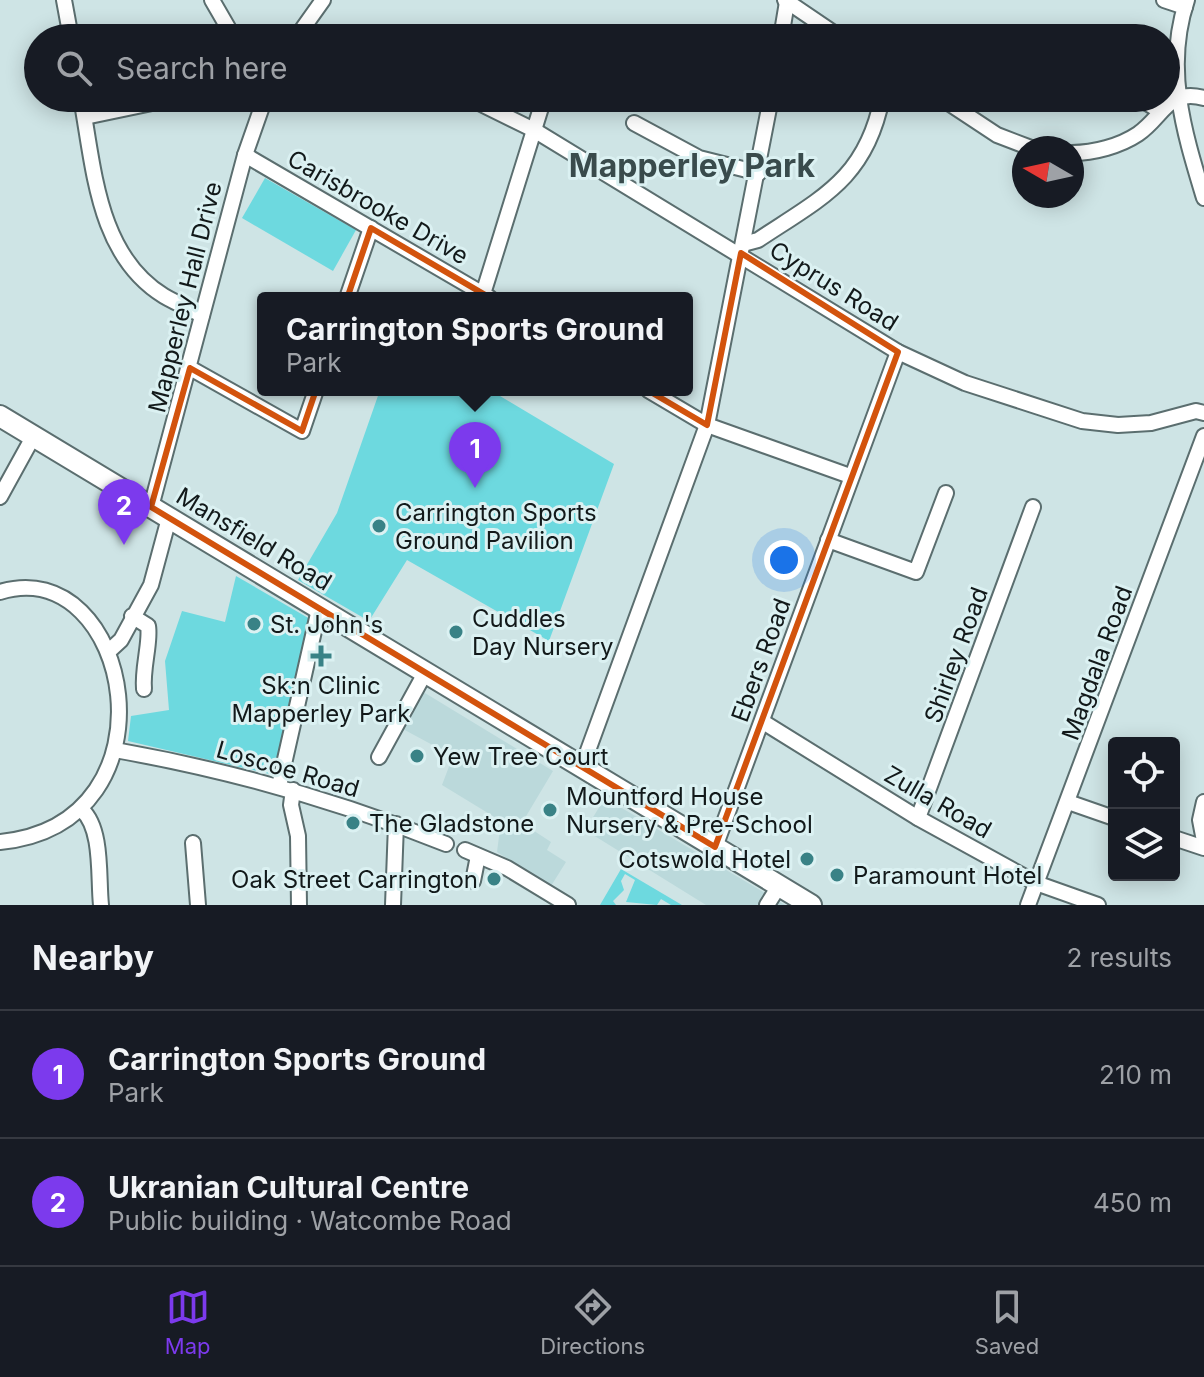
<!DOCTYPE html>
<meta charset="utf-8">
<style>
body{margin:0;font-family:Inter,sans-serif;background:#20242c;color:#f1f3f6}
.controls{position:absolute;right:24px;bottom:24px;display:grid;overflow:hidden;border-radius:8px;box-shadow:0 4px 20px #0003}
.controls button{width:72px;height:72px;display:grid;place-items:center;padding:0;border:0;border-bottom:2px solid #363941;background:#171b24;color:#f1f3f6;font:40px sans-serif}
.compass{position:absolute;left:1012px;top:136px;width:72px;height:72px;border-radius:50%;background:#171b24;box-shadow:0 4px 20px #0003;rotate:279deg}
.you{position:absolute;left:784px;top:560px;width:28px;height:28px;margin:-20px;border:6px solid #fff;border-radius:50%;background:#1a73e8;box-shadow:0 0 0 12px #1a73e833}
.badge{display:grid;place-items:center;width:52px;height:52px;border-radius:50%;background:#7c3aed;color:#fff;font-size:26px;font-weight:700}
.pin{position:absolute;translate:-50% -66px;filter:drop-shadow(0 2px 4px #0008)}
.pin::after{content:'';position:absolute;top:42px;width:28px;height:24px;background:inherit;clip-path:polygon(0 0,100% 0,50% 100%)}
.popup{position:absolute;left:257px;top:292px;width:436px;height:104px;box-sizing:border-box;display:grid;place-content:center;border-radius:8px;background:#171b24;filter:drop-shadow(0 2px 6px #0005);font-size:26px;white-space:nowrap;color:#9ea1a6}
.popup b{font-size:30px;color:#f1f3f6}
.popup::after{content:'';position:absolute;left:50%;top:100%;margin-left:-16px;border:16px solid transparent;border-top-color:#171b24}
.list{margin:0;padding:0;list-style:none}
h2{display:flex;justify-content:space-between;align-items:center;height:104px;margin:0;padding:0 32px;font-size:34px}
h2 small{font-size:26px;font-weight:400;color:#9ea1a6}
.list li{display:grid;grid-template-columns:52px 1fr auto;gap:24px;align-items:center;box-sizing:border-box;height:128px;padding:0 32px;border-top:2px solid #363941}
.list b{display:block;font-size:30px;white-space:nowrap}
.list p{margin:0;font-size:26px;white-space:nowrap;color:#9ea1a6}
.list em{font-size:26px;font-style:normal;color:#9ea1a6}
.icon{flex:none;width:44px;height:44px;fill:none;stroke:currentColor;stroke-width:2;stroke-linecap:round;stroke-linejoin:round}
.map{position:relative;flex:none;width:1204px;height:905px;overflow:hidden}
.search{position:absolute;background:#171b24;box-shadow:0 4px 20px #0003;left:24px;right:24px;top:24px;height:88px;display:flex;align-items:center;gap:20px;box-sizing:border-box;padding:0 28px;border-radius:44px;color:#9ea1a6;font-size:30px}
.sheet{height:360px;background:#171b24}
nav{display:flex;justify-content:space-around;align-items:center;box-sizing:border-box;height:112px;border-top:2px solid #363941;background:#171b24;font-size:22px;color:#9ea1a6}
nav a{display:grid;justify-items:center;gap:4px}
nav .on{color:#7c3aed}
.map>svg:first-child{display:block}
</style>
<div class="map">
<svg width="1204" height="905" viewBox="0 0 1204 905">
<rect width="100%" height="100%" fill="#cee4e5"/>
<!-- built -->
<g fill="#bbd9db">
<polygon points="420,690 553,771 522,823 551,842 547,850 566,862 551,886 497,852 501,821 442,785 453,756 401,728"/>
<polygon points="605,798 785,905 706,905 585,830"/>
</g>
<!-- green -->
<g fill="#6dd9df">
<polygon points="265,178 356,230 333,271 242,218"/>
<polygon points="380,390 490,390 614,464 549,641 407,560 369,621 298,580 337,513"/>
<polygon points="236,576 310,619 274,775 128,741 131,716 169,710 165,661 182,611 225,622"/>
<polygon points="621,869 682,905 671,905 661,899 657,905 626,902 635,880 625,874 621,881 624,890 613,901 616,905 600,905"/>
</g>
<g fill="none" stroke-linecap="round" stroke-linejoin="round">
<defs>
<g id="minor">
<polyline points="64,0 71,38"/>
<polyline points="212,0 234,38"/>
<polyline points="785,0 841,38"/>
<polyline points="1164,0 1185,7"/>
<path d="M1187,0C1164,68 1184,132 1204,198"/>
<polyline points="296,38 323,0"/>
<polyline points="781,38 787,2"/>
<path d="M81,98C94,167 97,255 164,296C176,303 190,309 202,315"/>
<polyline points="469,98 534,130 898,352 965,383 1082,421 1118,425 1151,423 1196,411 1204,413"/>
<polyline points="941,98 997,135 1031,148"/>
<polyline points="1139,98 1160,111"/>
<polyline points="85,117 176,98"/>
<polyline points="634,123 699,158 759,173"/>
<path d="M1072,153C1094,153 1120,146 1138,134C1163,117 1168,88 1204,98"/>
<polyline points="245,155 490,298"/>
<path d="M743,244L758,240C821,198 866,179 882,98"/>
<polyline points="483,294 544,98"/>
<polyline points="347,298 371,228"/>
<polyline points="190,368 302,431 316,390"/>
<polyline points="648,390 707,425 850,476"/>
<polyline points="0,497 33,437"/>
<polyline points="151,507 245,155 265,98"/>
<polyline points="828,540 916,572 946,493"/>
<path d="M0,592C131,552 184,824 0,842"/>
<path d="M132,616L148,626C151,641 142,668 144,689"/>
<polyline points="109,651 121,640 151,585 169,518"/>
<polyline points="763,722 918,818 1036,883 1098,905"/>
<path d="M115,750C228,770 339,801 446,844"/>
<polyline points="379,757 425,673"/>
<polyline points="582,767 707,425 771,98"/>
<polyline points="279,786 319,609"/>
<polyline points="293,790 291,805 298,836 299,905"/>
<polyline points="1068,802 1114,818"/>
<polyline points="1204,802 1200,820 1204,841"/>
<path d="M82,810C103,829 98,878 101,905"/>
<polyline points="918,818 1033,507"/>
<polyline points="1174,838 1204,848"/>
<polyline points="193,843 198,905"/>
<polyline points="715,847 898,352"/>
<polyline points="465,850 507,868 568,905"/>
<polyline points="473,881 478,856"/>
<polyline points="393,905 396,824"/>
<polyline points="767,905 779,886"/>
<polyline points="1028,905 1204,436"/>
</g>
<polyline id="highway" points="0,416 811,905"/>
</defs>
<!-- minor casing -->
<use href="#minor" stroke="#5b6e6f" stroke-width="18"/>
<!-- highway casing -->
<use href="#highway" stroke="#5b6e6f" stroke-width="24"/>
<!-- minor -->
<use href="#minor" stroke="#fff" stroke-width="14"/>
<!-- highway -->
<use href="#highway" stroke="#fff" stroke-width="20"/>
</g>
<!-- marked area -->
<path fill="none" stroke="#d3530d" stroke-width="6" stroke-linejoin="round" d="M371,228L707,425L741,253L898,352L715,847L151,507L190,368L302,431Z"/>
<!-- markers -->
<g fill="#398286" stroke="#dbf1f2" stroke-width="3">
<circle cx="379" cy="526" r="8"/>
<circle cx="254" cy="624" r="8"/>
<circle cx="456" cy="632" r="8"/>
<path d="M317 644h8v8h8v8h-8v8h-8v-8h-8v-8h8z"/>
<circle cx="417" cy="756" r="8"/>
<circle cx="550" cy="810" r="8"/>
<circle cx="353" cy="823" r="8"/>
<circle cx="807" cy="859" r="8"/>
<circle cx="837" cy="875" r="8"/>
<circle cx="494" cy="879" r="8"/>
</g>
<g text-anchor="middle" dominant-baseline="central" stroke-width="6" stroke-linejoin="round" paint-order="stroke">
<!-- street labels -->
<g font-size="24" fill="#12191a" stroke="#dbf1f2">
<text transform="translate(378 207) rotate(30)">Carisbrooke Drive</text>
<text transform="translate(834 286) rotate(32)">Cyprus Road</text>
<text transform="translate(185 297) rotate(-76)">Mapperley Hall Drive</text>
<text transform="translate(254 539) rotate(31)">Mansfield Road</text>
<text transform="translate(956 655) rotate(-70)">Shirley Road</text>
<text transform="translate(761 660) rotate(-70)">Ebers Road</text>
<text transform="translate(1097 663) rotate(-70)">Magdala Road</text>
<text transform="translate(288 769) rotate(16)">Loscoe Road</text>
<text transform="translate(938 802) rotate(30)">Zulla Road</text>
</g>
<!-- poi labels -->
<g font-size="24" fill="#12191a" stroke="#dbf1f2" text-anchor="start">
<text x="395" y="512">Carrington Sports<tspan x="395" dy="28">Ground Pavilion</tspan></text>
<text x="472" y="618">Cuddles<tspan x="472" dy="28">Day Nursery</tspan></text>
<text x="270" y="624">St. John's</text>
<text x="321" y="685" text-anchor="middle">Sk:n Clinic<tspan x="321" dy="28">Mapperley Park</tspan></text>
<text x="433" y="756">Yew Tree Court</text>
<text x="566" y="796">Mountford House<tspan x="566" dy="28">Nursery &amp; Pre-School</tspan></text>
<text x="369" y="823">The Gladstone</text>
<text x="791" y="859" text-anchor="end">Cotswold Hotel</text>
<text x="853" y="875">Paramount Hotel</text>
<text x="478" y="879" text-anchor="end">Oak Street Carrington</text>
</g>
<!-- district labels -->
<g font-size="32" font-weight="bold" fill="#394b4c" stroke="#dbf1f2">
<text x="692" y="165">Mapperley Park</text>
</g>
</g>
</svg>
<div class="controls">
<button><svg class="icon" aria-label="locate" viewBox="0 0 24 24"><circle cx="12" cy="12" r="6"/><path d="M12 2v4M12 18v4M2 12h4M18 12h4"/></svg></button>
<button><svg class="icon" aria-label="layers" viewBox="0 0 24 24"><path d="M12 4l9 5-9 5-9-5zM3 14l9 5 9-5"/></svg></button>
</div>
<svg class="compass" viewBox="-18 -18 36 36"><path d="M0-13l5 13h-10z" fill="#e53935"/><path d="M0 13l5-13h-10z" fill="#9ea1a6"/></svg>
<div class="you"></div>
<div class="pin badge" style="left:475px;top:488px">1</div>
<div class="popup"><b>Carrington Sports Ground</b>Park</div>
<div class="pin badge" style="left:124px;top:545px">2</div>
<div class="search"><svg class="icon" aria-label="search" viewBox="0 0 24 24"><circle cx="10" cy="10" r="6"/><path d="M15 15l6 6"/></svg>Search here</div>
</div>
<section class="sheet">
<h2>Nearby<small>2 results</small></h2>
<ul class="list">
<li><span class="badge">1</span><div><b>Carrington Sports Ground</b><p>Park</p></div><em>210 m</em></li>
<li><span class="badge">2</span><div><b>Ukranian Cultural Centre</b><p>Public building · Watcombe Road</p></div><em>450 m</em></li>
</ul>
</section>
<nav>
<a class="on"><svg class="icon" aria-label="map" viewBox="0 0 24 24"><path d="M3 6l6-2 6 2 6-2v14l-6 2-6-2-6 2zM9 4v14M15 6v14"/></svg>Map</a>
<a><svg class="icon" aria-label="directions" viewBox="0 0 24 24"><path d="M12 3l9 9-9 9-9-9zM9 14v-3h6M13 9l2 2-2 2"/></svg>Directions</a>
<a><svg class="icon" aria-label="saved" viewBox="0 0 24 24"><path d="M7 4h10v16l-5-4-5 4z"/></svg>Saved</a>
</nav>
